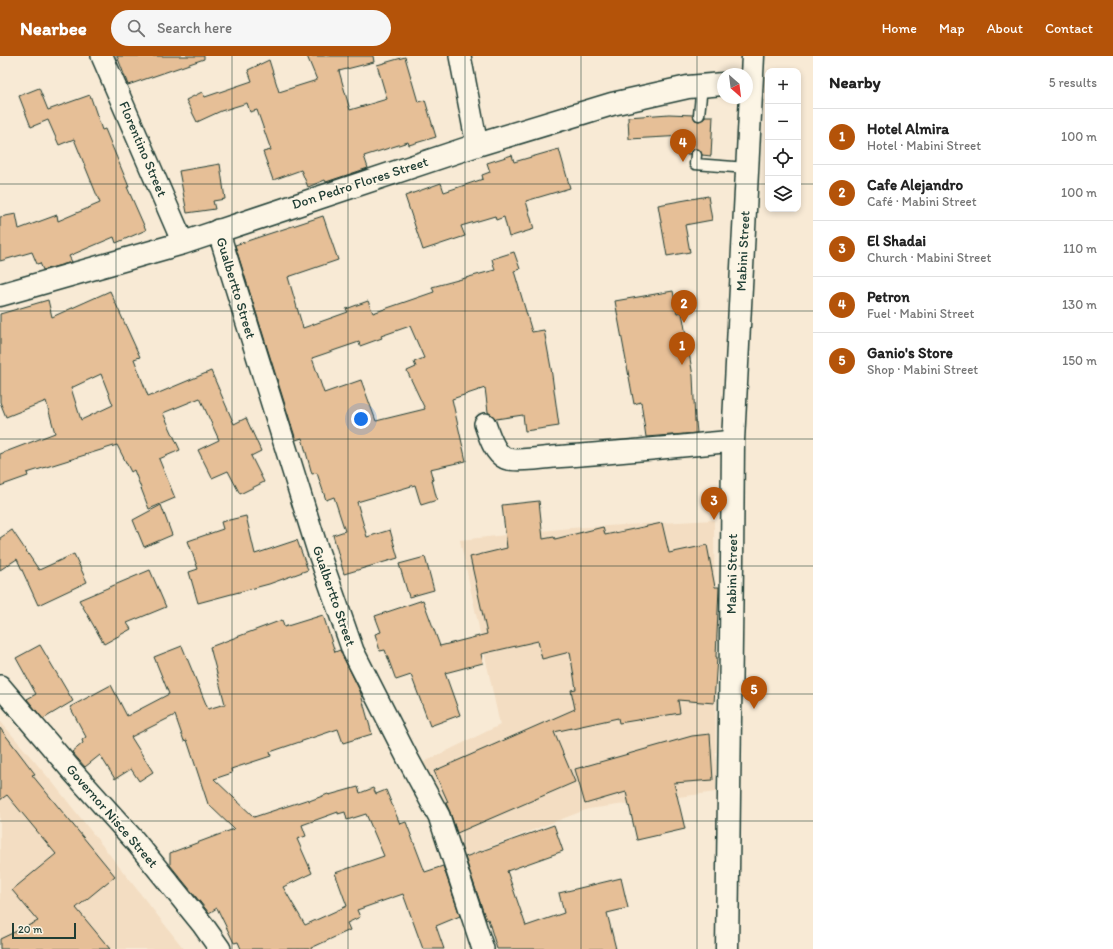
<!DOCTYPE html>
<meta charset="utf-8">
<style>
body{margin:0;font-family:Itim,sans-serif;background:#f6f6f6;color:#222}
.controls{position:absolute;right:12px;top:12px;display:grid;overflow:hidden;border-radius:8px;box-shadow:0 2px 6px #0003}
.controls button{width:36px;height:36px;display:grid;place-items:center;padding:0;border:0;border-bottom:1px solid #e0e0e0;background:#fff;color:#222;font:20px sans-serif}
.compass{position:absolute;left:717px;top:12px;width:36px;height:36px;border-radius:50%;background:#fff;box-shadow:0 2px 6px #0003;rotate:152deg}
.scale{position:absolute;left:12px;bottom:10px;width:64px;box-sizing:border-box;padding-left:4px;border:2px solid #1f3d34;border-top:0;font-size:11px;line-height:14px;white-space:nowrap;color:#1f3d34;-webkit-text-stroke:3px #fcf5e5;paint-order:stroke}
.you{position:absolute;left:361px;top:363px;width:14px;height:14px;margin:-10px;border:3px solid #fff;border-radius:50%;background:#1a73e8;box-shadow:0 0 0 6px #1a73e833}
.badge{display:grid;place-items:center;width:26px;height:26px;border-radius:50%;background:#b45309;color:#fff;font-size:13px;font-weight:700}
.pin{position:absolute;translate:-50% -33px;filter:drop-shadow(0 1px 2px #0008)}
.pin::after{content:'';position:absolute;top:21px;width:14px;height:12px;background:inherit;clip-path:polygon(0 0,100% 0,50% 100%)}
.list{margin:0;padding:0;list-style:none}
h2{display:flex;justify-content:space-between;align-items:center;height:52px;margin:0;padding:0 16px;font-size:17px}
h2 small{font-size:13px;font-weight:400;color:#767676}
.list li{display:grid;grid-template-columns:26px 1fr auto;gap:12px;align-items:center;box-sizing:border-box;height:56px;padding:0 16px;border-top:1px solid #e0e0e0}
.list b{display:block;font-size:15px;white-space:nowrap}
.list p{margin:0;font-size:13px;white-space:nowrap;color:#767676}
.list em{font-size:13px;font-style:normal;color:#767676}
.icon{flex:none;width:22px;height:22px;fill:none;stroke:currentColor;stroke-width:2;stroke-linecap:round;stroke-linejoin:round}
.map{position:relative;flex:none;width:813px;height:893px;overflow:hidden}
header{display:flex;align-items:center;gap:24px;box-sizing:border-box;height:56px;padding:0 20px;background:#b45309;color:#fff}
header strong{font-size:19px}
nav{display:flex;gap:22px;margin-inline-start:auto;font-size:14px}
.search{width:280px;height:36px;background:#f6f6f6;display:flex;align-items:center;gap:10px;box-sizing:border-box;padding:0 14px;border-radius:22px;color:#767676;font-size:15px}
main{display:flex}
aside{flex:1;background:#fff}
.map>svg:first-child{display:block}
</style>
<header>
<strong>Nearbee</strong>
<div class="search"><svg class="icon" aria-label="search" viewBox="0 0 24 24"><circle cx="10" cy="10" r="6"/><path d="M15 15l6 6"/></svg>Search here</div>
<nav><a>Home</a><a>Map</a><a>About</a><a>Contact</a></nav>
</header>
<main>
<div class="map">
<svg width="813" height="893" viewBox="0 0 813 893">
<rect width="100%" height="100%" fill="#f8ead5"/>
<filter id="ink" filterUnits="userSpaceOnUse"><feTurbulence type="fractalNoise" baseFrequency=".025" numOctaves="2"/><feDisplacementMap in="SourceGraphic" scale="8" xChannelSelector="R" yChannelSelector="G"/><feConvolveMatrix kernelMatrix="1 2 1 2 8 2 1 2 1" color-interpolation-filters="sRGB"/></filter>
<g filter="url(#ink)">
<!-- built -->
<g fill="#f3ddc2">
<polygon points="714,464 716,736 588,753 455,804 418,709 500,669 460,484 570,472"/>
<polygon points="0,665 53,727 184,893 0,893"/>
</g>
<!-- building -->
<g fill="#e6bf97" stroke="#1f3d34" fill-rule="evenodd">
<polygon points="117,0 204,0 204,3 128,29"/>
<polygon points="307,0 373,0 374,6 339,15 350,54 387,43 377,9 405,1 418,46 425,44 436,81 409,89 408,86 364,100 368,112 326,126 325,124 308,131 301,114 273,124 263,96 271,94 257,54 250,56 247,47 221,55 197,66 186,44 202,36 205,41 252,25 248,14 269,4 279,36 317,24"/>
<polygon points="39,32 48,54 90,39 102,74 105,73 129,131 127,131 146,174 116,187 114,181 69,200 72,206 43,214 40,207 37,208 32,196 0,205 0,161 16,158 19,173 57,159 58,165 100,147 74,83 59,89 48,64 31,71 19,40"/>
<polygon points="669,58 693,59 695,64 699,65 704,63 705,60 713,60 711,100 702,99 700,94 696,93 691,95 690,98 683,98 684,80 629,83 628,61"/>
<polygon points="559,93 570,132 526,145 534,173 509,181 504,161 496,164 495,160 461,170 465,180 423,194 405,140 441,127 444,136 483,123 482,119 490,116 487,107 512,99 514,106"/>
<polygon points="220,108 225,143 213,145 215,153 187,157 179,115"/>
<polygon points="708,140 712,164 685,169 690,196 667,200 658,149"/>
<path d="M323,160L338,204L288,221L303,272L348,256L346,253L368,245L373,257L434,236L432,231L495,214L492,203L514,196L520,213L514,215L532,276L544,274L551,312L559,370L525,375L523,359L496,363L492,359L488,356L485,332L452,343L466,405L430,413L433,424H432L437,444L421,449L415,429L357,446L367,481L390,474L398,502L344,518L333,479L345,475L334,441L326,444L317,417L312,418L302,382L296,384L235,189ZM410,270L424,302L414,306L416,311L407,315L425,353L376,365L361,324L324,337L312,302L359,286L360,290L382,282L381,280Z"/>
<path d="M110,235L140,301L134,303L148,340L153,338L154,339L211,315L234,368L246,362L261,395L251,400L264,426L240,438L228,415L212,422L198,394L219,384L200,342L163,357L180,394L159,403L175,442L149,453L134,414L131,416L117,389L27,417L28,420L0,430V398L55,377L46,345L6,361L0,346V258L48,244L52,261ZM101,318L113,349L81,364L71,332Z"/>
<polygon points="673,235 677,257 682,256 693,320 695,366 696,366 697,377 646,381 641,346 634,348 615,245"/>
<polygon points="539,445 543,483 554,481 555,483 603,471 605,479 662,467 669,497 707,489 715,531 719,531 716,601 717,601 714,647 678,644 680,657 619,667 618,662 554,676 575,726 457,777 450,756 446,747 448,746 434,715 575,653 571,634 576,633 570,596 542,603 538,585 481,598 483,607 445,617 460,659 430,670 411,619 396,624 385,594 380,595 375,578 381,576 375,560 423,544 440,590 487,578 470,501 507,492 502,449"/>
<polygon points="161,449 172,479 144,491 133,464"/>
<polygon points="246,460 255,498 297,484 308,514 269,528 198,547 189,516 198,513 188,485 223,473 221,466"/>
<polygon points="12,474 39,514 74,498 87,526 38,549 17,503 0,514 0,482"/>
<polygon points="425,501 434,534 409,541 399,508"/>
<polygon points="150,514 166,551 127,567 131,573 104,588 79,544"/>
<path d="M323,559L335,596L340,594L360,635L372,678L343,687L338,673L270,696L271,700L231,713L232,717L214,723L254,761L309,743V745L328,738L329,739L358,731L360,737L373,732L376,738L386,734L400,768L406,766L425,816L443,810L460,860L436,870L444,893H423L403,838L357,854L360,861L347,867L350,874L309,893H241L238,886L234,887L217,852L209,857L170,809V797L234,773L208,748L187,684L184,685L175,659L131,681L153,716L139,725L131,713L115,723L100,699L85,711L72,696L83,687L82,684L86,681L70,651L111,629L127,660L169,638L154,601L182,590L208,653L225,648L210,591L282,564L284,571ZM338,756V758L345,756L347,764L366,758L384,800L335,817L347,850L305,869L283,831L312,817L297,783L306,780L302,769Z"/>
<polygon points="40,589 73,645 43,663 27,643 36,638 16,602"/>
<polygon points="0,672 35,718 32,719 115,820 76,852 110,893 0,893 0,883 38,865 12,834 56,798 7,739 0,744"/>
<polygon points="710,678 713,724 674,727 685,773 637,784 626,736 585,748 575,713 692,680"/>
<polygon points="554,769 563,795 507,815 526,870 564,857 559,837 621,822 628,852 607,857 616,893 497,893 488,863 486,864 465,801"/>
</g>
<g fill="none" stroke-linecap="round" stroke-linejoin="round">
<defs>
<g id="service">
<polyline points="699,59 702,30"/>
<polyline points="696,99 695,108 747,112"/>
</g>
<g id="minor">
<polyline points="102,0 183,187"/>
<polyline points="460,0 477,89"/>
<polyline points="218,174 317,492 353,595 408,703 439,760 483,893"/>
<path d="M485,368C489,379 494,397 505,402C513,406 543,402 553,401C613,397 673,391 733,385"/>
<polyline points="0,630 73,716 135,785 203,869 220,893"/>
</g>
<polyline id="tertiary" points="0,239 183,187 477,89 612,48 688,31 723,28"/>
<polyline id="secondary" points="727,893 732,505 733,385 753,0"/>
</defs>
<!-- service casing -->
<use href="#service" stroke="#1f3d34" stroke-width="13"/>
<!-- minor casing -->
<use href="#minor" stroke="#1f3d34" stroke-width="24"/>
<!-- tertiary casing -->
<use href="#tertiary" stroke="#1f3d34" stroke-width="25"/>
<!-- secondary casing -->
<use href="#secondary" stroke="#1f3d34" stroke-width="25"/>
<!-- service -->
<use href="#service" stroke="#fcf5e5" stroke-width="10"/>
<!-- minor -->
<use href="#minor" stroke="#fcf5e5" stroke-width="21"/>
<!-- tertiary -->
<use href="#tertiary" stroke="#fcf5e5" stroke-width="22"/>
<!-- secondary -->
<use href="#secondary" stroke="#fcf5e5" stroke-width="22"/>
</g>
</g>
<!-- grid -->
<path fill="none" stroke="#1f3d34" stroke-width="1" stroke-opacity="0.55" d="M116,0V893M232,0V893M348,0V893M465,0V893M581,0V893M697,0V893M0,128H768M798,128H813M0,255H813M0,383H813M0,510H813M0,638H813M0,765H813"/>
<g text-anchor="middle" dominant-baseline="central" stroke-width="4" stroke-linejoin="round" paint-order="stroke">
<!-- street labels -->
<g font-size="14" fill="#1f3d34" stroke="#fcf5e5">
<text transform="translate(143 93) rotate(67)">Florentino Street</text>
<text transform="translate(360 127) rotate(-18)">Don Pedro Flores Street</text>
<text transform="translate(743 195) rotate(-87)">Mabini Street</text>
<text transform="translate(236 232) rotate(73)">Gualbertto Street</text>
<text transform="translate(732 518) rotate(-89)">Mabini Street</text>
<text transform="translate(334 540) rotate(71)">Gualbertto Street</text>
<text transform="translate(112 760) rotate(49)">Governor Nisce Street</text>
</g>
</g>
</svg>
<div class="controls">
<button>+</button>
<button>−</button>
<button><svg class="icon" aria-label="locate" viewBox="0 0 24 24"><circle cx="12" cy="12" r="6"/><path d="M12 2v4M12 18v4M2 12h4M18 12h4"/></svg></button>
<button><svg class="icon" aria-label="layers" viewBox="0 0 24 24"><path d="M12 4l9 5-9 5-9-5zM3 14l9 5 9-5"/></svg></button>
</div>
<svg class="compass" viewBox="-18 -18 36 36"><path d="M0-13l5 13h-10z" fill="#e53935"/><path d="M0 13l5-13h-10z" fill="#767676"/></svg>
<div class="scale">20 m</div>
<div class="you"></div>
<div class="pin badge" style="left:682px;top:309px">1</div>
<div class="pin badge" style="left:684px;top:267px">2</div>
<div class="pin badge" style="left:714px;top:464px">3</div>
<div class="pin badge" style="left:683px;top:106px">4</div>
<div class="pin badge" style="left:754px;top:653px">5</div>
</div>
<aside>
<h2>Nearby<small>5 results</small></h2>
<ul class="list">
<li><span class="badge">1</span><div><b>Hotel Almira</b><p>Hotel · Mabini Street</p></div><em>100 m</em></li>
<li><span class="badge">2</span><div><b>Cafe Alejandro</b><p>Café · Mabini Street</p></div><em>100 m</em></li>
<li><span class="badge">3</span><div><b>El Shadai</b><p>Church · Mabini Street</p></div><em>110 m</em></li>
<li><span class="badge">4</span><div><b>Petron</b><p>Fuel · Mabini Street</p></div><em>130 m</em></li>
<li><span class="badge">5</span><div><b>Ganio's Store</b><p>Shop · Mabini Street</p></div><em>150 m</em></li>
</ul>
</aside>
</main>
